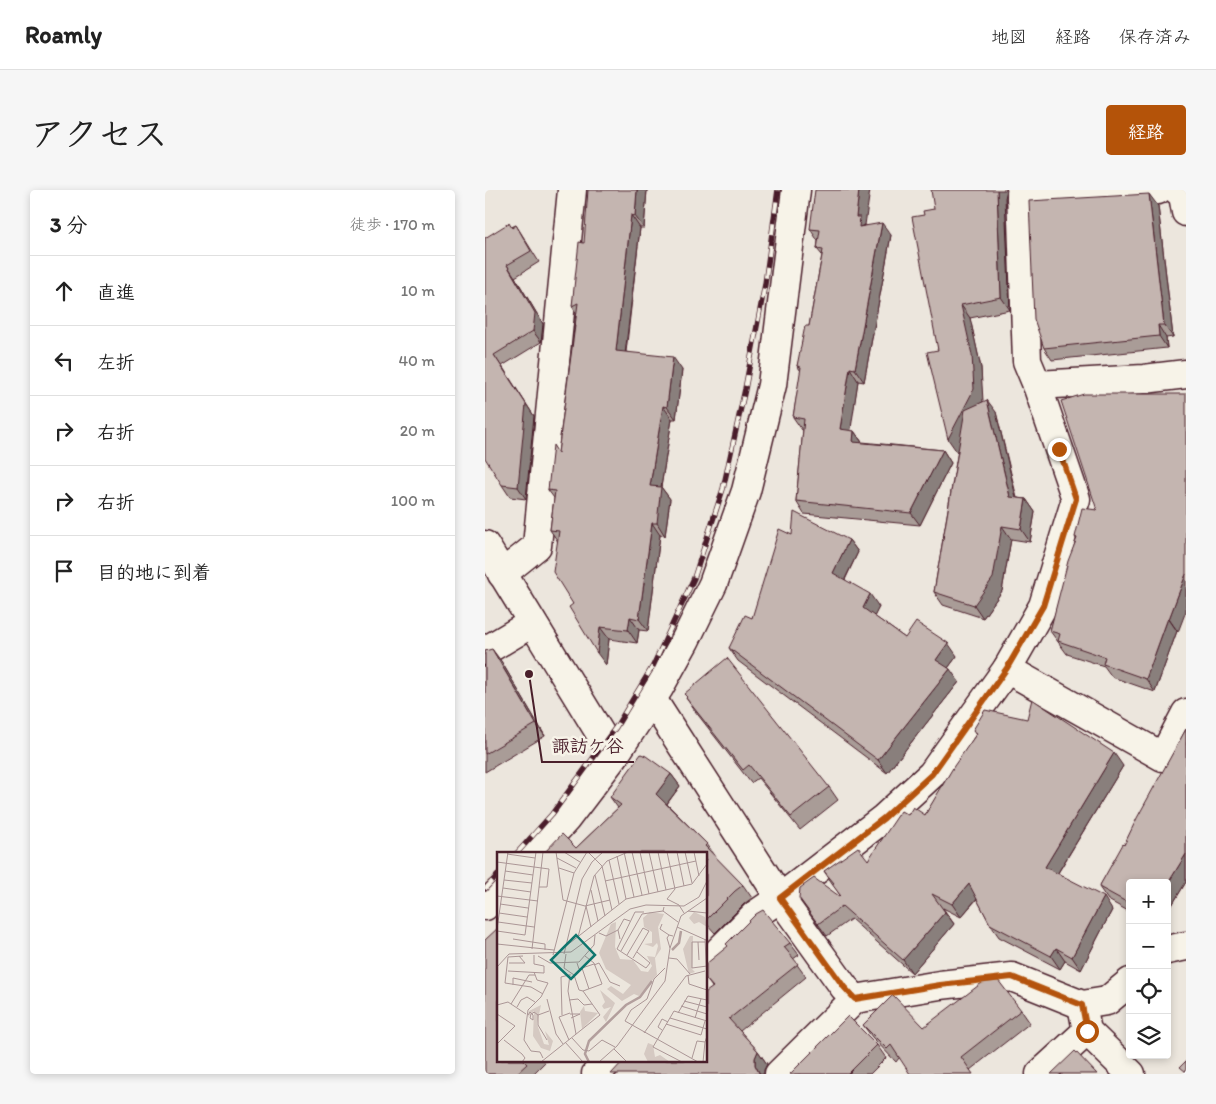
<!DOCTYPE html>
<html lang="ja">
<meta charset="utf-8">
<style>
body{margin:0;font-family:Itim,"Klee One",sans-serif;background:#f6f6f6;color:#222}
.controls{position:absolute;right:15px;bottom:15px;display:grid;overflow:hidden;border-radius:5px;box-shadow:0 2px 8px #0003}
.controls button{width:45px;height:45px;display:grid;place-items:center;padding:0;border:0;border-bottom:1px solid #e0e0e0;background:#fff;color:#222;font:25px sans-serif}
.stop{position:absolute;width:15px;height:15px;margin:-11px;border:4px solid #b45309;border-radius:50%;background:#fff}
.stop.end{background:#b45309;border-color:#fff;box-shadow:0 1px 5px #0008}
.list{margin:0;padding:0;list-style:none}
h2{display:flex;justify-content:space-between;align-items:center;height:65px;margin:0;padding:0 20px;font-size:21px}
h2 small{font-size:16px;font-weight:400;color:#767676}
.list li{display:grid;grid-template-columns:32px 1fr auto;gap:15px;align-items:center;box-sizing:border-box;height:70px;padding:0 20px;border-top:1px solid #e0e0e0}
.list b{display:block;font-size:19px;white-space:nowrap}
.list em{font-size:16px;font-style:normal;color:#767676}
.icon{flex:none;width:28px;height:28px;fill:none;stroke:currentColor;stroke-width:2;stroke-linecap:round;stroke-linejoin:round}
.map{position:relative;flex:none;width:701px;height:884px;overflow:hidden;border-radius:5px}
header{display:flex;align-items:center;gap:30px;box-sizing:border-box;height:70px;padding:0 25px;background:#fff;border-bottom:1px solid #e0e0e0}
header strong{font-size:24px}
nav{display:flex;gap:28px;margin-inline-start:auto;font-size:18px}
.intro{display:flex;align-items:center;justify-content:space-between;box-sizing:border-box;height:120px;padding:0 30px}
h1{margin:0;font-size:35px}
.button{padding:12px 22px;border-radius:5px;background:#b45309;color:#fff;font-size:18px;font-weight:700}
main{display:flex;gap:30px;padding:0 30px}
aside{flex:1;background:#fff;border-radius:5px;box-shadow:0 2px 8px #0003}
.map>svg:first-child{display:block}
</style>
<header>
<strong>Roamly</strong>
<nav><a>地図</a><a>経路</a><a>保存済み</a></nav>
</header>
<div class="intro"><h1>アクセス</h1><a class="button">経路</a></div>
<main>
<aside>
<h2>3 分<small>徒歩 · 170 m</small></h2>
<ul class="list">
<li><svg class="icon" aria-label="ahead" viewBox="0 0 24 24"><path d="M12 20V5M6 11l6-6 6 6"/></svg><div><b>直進</b></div><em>10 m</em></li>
<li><svg class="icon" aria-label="left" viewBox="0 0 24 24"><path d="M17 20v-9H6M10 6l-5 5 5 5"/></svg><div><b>左折</b></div><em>40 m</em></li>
<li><svg class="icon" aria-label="right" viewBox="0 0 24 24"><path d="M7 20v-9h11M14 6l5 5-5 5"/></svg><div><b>右折</b></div><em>20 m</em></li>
<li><svg class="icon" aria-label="right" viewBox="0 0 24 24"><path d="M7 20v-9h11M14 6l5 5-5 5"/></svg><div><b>右折</b></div><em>100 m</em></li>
<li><svg class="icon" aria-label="arrive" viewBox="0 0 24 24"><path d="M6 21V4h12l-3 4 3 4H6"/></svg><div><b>目的地に到着</b></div></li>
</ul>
</aside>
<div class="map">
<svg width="701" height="884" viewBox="0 0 701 884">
<rect width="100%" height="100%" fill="#ece6dd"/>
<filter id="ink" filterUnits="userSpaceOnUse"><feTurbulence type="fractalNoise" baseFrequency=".02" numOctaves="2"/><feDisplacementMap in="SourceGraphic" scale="10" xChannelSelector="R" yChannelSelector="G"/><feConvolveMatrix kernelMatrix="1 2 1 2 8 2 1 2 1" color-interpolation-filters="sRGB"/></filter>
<g filter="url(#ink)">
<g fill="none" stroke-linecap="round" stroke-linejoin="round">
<defs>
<g id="minor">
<polyline points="692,0 698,5 701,22"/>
<polyline points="536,8 673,0"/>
<polyline points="552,195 659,189 701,184"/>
<polyline points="0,355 129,566"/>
<polyline points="17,384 52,356 87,0"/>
<polyline points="0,461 47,433"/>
<polyline points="522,479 678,567 701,523"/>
<polyline points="167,509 295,708 359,797 370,809 455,795 527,787 597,815 622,811 645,792"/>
<polyline points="50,663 81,629 129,566 174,498 200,451 228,394 261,301 287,195 311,0"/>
<polyline points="0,716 14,702"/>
<polyline points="682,760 701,756"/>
<polyline points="221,774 270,725 295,708 399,628 447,584 522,479 558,416 591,309 552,195 542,171 536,0"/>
<polyline points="597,815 602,841 646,884"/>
<polyline points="111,884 125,870"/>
<polyline points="294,884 370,809"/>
<polyline points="555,884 602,841"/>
</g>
</defs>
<!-- minor casing -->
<use href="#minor" stroke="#4a1f2b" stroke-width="31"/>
<!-- minor -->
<use href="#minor" stroke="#f7f3e8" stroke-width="28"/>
<defs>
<g id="rail">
<polyline points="32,663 67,624 131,537 168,476 209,388 238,299 260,199 280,94 293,0"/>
<polyline points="0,699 14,684"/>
</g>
</defs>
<!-- rail casing -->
<use href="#rail" stroke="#4a1f2b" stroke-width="5.5"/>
<!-- rail -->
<use href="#rail" stroke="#f7f3e8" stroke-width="4" stroke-dasharray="11" stroke-linecap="butt"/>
</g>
<!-- wall -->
<g fill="#a99c97" stroke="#4a1f2b">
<polygon points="162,0 159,38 155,38 141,162 197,180 191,229 187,229 176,297 185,309 180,346 175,345 163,441 154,440 152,453 124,449 121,475 88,414 72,350 65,340 69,308 63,300 73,263 91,123 87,116 99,53"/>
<polygon points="520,8 525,120 485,128 496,178 497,212 511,222 532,308 541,309 550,322 545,352 526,349 517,401 498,428 458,415 449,402 473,260 472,262 453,160 439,25 449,19"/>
<polygon points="673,16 688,147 681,148 682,158 567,170 559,158"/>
<polygon points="31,35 54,72 30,87 58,134 56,152 17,176 49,226 41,309 25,307 17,295 0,48"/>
<polygon points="380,35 406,45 379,192 373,191 365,241 369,241 377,252 458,260 466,273 435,335 319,324 311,311 318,240 317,240 308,227 316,181 312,176 324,136 337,65 332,59 333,51 325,39"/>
<polygon points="612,320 693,442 692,441 670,502 627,487 619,476 582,464 565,441 591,349 590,347"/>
<polygon points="307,345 364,350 373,362 360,390 394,417 389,426 420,448 472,466 463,478 474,492 402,583 253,471 244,458 267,428"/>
<polygon points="0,461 16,471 60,546 0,582"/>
<polygon points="201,508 344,597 353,610 315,640 273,588 266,593 210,521"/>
<polygon points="701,539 701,692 684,720 682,718 682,693 645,693 645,722 623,710 614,697 639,655"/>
<polygon points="488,540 638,576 573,683 627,720 596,780 580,771 575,779 514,747 505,734 492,709 476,727 458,718 469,734 427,783 366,729 342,746 314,708 354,706 355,705 339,681 383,670 423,625 440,625 491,544"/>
<polygon points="186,584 195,596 182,614 222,654 231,667 230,667 258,695 267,708 259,714 230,743 221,733 221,663 91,658 133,618 125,607"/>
<polygon points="305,753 314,765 308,769 321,787 255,841 273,861 282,874 279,880 221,870 227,797 221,789"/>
<polygon points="536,820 545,833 485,880 414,868 411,872 387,847 378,835 439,837"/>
<polygon points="392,855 401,868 385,884 305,884"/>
<polygon points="14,870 62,870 48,884 0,884"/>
</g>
<!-- shaded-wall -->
<g fill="#897f7b" stroke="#4a1f2b">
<polygon points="152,0 162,0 159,38 150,26"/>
<polygon points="374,0 385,0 380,35 374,37 371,27"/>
<polygon points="512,0 522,0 520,8 525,120 516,107"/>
<polygon points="664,4 673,16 688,147 679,135"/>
<polygon points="146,25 155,38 139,173 131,161"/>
<polygon points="397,33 406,45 379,192 370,179"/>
<polygon points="22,75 30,87 58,134 56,152 48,141"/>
<polygon points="476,115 485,128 496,178 498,211 472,262 463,249"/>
<polygon points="673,135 681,148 682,158 674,146"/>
<polygon points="9,165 49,226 41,309 33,297"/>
<polygon points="188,167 197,180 191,229 182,217"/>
<polygon points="365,178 373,191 364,252 355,239"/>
<polygon points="502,210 511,222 534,320 525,307"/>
<polygon points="178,216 187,229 176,297 185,309 180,346 172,333 165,296"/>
<polygon points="369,241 378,254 368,252"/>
<polygon points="458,260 466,273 435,335 426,323"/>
<polygon points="541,309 550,322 545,352 536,339"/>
<polygon points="167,333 175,345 163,441 154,429"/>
<polygon points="517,336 526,349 517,401 498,428 489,415"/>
<polygon points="364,350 373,362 357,395 348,383"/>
<polygon points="701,384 701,421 693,442 684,429"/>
<polygon points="385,404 394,417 387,431 378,418"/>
<polygon points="145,427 154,440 152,453 143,440"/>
<polygon points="683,428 692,441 670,502 661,489"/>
<polygon points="115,437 124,449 121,475 112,463"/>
<polygon points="463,453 472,466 460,482 451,470"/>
<polygon points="7,459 16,471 60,546 51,534"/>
<polygon points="465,479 474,492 402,583 393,570"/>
<polygon points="629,563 638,576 569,689 560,677"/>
<polygon points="186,584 195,596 180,616 171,604"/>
<polygon points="701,664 701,692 684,720 682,717 682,695"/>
<polygon points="484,694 493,707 476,727 467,714"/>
<polygon points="619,707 627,720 596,780 587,767"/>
<polygon points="460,722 469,734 427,783 418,770"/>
<polygon points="571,758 580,771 575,779 566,766"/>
<polygon points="273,861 282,874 279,880 279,884 275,884 270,875 270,868"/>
</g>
<!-- building -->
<g fill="#c4b5b0" stroke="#4a1f2b">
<polygon points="103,0 152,0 150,26 146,25 131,161 188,167 182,217 178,216 165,296 176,297 172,333 167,333 154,429 145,427 143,440 115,437 112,463 84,417 88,414 68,382 74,341 65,340 70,301 63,300 68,255 73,263 93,113 87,116 94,52 99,53"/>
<polygon points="330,0 374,0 371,27 375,27 374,37 397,33 370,179 365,178 355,239 369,241 368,252 458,260 426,323 311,311 319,229 308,227 316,177 312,176 320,136 324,136 338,60 332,59 335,40 325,39"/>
<polygon points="446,0 512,0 516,107 476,115 487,165 489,199 463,249 442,162 453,160 427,27 439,25 438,21 449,19"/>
<polygon points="664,4 679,135 673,135 674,146 559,158 549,129 544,11"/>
<polygon points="24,33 27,38 31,35 46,61 22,75 50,123 48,141 9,165 41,214 33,297 17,295 0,268 0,48"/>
<polygon points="599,204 701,204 701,384 684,429 683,428 661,489 618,474 620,467 573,451 575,444 565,441 583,371 592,348 590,347 597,318 612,320 576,211"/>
<polygon points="502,210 525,307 541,309 536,339 517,336 508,388 489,415 449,402 480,220"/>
<polygon points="309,322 364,350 348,383 385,404 378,418 420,448 431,432 463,453 451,470 465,479 393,570 244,458 260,425 267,428 294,339 307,345"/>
<polygon points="7,459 51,534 0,564 0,461"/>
<polygon points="242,468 344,597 306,627 264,575 258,580 201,508 202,507 199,504"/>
<polygon points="547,509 629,563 560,677 619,707 587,767 571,758 566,766 505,734 484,694 467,714 447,704 460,722 418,770 357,716 333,734 314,708 315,698 329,688 354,706 355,705 347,694 349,693 339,681 373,657 383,670 416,621 423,625 428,617 440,625 469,576 492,543 488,540 500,520 542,529"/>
<polygon points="701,539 701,664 682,695 682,693 645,693 645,714 614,697 638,654 639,655 652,628"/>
<polygon points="156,564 161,566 186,584 171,604 222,654 220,656 258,695 250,701 221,730 221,663 59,663 77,644 91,658 136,615 125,607"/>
<polygon points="278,720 305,753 299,757 313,774 244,829 273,861 270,868 270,875 274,883 277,884 126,884 139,870 221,870 221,802 228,797 221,789 221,774 243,756 241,754 271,724"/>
<polygon points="14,737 14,870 40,870 39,871 42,874 31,884 0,884 0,750"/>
<polygon points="513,790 536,820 476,867 488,884 425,884 406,855 402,859 378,835 408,805 439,837 498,792"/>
<polygon points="363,826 392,855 363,884 305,884"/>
<polygon points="590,861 612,884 566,884"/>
<polygon points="701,871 701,882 695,877"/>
</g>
</g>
<g fill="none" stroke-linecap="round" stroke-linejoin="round" filter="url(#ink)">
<!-- route -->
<polyline stroke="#b45309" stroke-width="6" points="574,259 591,309 558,416 522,478 447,584 399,628 295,708 359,797 370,809 455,795 527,787 597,815 602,841"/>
</g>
<!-- overview -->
<g transform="translate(12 662)">
<rect width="210" height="210" fill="#ece6dd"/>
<path d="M153,60L167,62L161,75L164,97L158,106L160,123L142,144L137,142L125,149L110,137L114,134L126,142L134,133L109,117L102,101L114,72L119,70L118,95L123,107L136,108L144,119L151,120L155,114L150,104L158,105L161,94L160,91L156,95L147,92L155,91V80L147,75L146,66ZM197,60L208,65L210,75L202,70L197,72L192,66ZM193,84H196L195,117L198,120L192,122L186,97ZM103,138L118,151L109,170L106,165L114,155L107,157L105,154L108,150ZM44,153L40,172L47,192L52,193L48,179L56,189L53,199L44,196L36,184L37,159L31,165L32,159ZM87,154L88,159L101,161L85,177L83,160ZM151,191L156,193L158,205L163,203L173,210H151L147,202Z" fill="#d5c9c2"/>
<path fill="none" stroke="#b39f9d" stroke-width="2.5" d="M175,98L182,91L184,79M92,210L88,202L92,189L129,153L143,145L155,129"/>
<path fill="none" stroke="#ab9696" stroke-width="1" d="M59,0L66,48L88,54L113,48M67,0L83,10M91,0L105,14L115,58M127,0L137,45M135,0L145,43M143,0L152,42M152,0L161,40M161,0L169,38M170,0L178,37L170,47L182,53L187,61M180,0L187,34M188,0L195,31M197,0L202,24M10,2L38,6M120,4L129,47M60,6L79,16M112,8L122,52M0,10L52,17L50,35H42M62,16L77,21M8,19L36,23M98,23L108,64M7,28L35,31M108,29L199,9M6,36L34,40M94,38L101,69M0,44L41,49M3,52L31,56M89,54L94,75M166,59L181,70M191,59L210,61M2,61L30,65M1,70L37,75M165,72L163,77L172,83M180,75L209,88M0,77L11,0M0,79L28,83L39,0M102,81L109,84L121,78M81,85L97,24L110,9L131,0M16,87L48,92V98M123,87L121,78L127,67L133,69M208,87L210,128M201,90L202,108M208,90H195V116L210,114M0,92L57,98M69,94L129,47L195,32L210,12M173,96L170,86L172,83L176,84M35,97L46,0M124,99L145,62L166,59L167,55M140,100L153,111L149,116L120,97L138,60H147M67,102L85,27L95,10L106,0M69,102L67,116L77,123L82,138L86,139L105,132L97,111L88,104M56,103L77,21L90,0M130,103L146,76L152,79L136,106M26,104L11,105L8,131L34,135L46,142M41,104L53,111L82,110L97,93L98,83M172,106L180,107L193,122M12,111H28L22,104M80,111L82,117L97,112M97,113L102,111L113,130L123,134M0,115L12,102L74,100L133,57L149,53L187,54L202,45L210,29M85,116L92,137M168,116L157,127L150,147L134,158L128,169L201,210M11,119L47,121V114L37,112V103M37,120L40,128L51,131L44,145L31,158L27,188L34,199L43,200L46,206M73,122L71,139L79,182M191,123L192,132L210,138M16,133V126L35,130M50,147L59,182L66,192M72,148L81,147L87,153L95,152M187,149L210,155M14,152L32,123H38M0,153L11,150L29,162M184,154L210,162M20,155L24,148L30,145L38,150M181,161L191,144L210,148M0,162L18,174L1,191M73,162H83L74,166M31,163L33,160L36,163V168L33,166L34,162L36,161L37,160L41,163L52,159M41,163V173L50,188M65,163L64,125L72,123M173,166L210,177M198,166L204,147M169,172L204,183L208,169M165,178L161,175L165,167L171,170M147,181L189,124L208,119M75,186L86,198L92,199L105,188L118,195M7,188L25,202L28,206L25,210M72,188L62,165L73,161M68,190L86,210M117,197L130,210M195,206L200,189L208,190L210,184M44,210L103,163L86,139M102,210L120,194L168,129L173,96L184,64L210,46M185,210L156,195L177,159L210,169M206,210L208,190"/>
<path fill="#0f766e" fill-opacity="0.15" stroke="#0f766e" stroke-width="2.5" d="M79,83L98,103L74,127L54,108Z"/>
<rect width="210" height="210" fill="none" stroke="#4a1f2b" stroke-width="2.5"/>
</g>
<!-- callouts -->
<path fill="none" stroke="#4a1f2b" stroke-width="2" d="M44 484L57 572H149"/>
<circle fill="#4a1f2b" stroke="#f7f3e8" stroke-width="2" cx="44" cy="484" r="5"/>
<g font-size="18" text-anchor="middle" font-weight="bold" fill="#4a1f2b" stroke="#f7f3e8" stroke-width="5" stroke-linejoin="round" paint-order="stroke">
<text x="103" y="562">諏訪ケ谷</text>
</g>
</svg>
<div class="controls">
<button>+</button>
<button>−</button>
<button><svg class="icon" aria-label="locate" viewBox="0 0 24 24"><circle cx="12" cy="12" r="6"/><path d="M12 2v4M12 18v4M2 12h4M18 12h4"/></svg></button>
<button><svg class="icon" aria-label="layers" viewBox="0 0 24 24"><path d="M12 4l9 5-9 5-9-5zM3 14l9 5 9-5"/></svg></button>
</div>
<div class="stop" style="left:602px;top:841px"></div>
<div class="stop end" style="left:574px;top:259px"></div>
</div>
</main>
